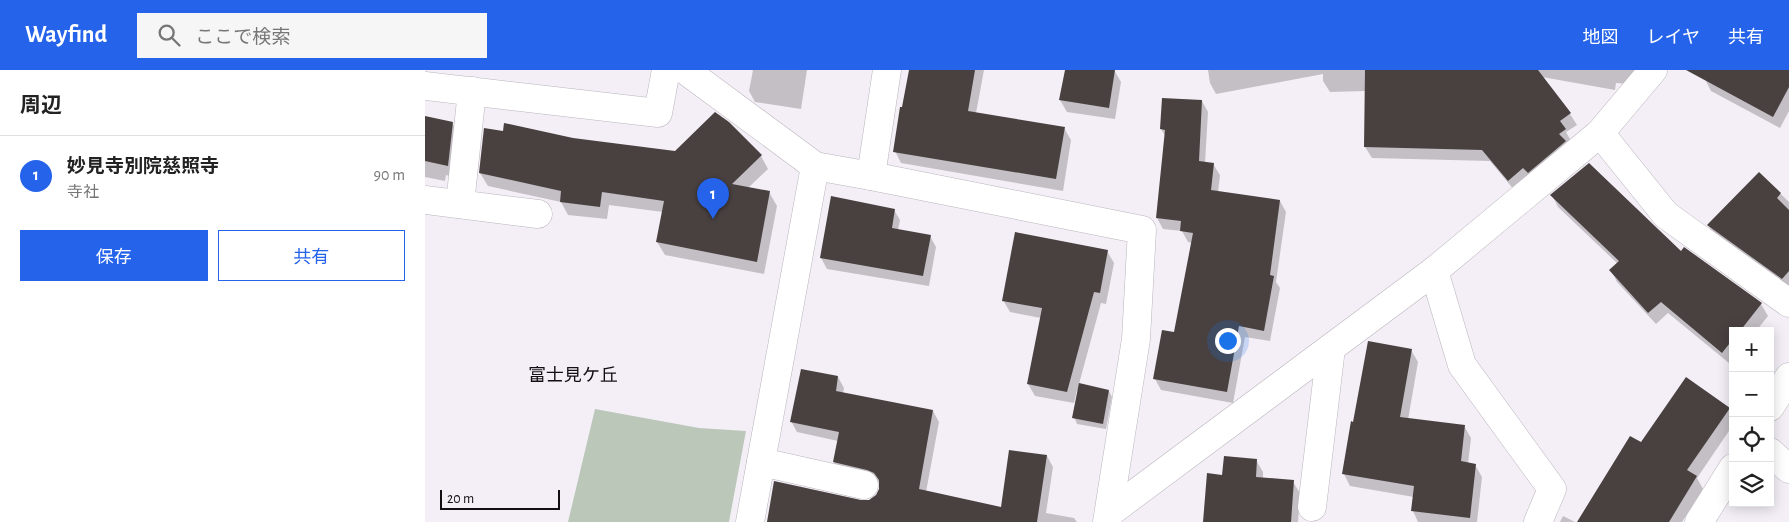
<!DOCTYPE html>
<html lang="ja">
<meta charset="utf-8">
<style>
body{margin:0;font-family:"Alegreya Sans","Noto Sans JP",sans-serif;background:#f6f6f6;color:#222}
.controls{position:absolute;right:15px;bottom:15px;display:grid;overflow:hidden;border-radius:0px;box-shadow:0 2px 12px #0003}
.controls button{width:45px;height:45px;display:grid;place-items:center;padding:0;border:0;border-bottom:1px solid #e0e0e0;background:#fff;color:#222;font:25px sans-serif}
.scale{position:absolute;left:15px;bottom:12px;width:120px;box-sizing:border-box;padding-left:5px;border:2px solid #110f12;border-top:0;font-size:14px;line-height:18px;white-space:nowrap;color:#110f12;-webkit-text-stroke:4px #f4eff7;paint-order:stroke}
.you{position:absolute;left:802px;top:270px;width:18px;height:18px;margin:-12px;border:4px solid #fff;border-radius:50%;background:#1a73e8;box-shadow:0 0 0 8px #1a73e833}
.badge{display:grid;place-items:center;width:32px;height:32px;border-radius:50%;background:#2563eb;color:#fff;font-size:16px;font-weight:700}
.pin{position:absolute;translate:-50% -41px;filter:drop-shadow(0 1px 2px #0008)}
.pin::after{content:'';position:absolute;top:26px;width:18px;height:15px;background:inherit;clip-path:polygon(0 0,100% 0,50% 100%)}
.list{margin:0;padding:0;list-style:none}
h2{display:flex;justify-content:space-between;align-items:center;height:65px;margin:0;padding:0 20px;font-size:21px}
h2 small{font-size:16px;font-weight:400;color:#767676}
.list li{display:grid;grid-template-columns:32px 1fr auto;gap:15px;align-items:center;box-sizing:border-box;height:80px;padding:0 20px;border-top:1px solid #e0e0e0}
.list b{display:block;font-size:19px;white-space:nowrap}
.list p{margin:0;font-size:16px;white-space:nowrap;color:#767676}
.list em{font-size:16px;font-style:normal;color:#767676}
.actions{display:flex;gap:10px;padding:15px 20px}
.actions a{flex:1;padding:11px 0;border:1px solid #2563eb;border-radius:0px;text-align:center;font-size:18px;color:#2563eb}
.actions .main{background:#2563eb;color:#fff}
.icon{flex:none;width:28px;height:28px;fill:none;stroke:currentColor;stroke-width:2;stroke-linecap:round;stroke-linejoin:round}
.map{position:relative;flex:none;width:1364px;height:452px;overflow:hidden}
header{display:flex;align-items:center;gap:30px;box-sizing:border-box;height:70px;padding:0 25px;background:#2563eb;color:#fff}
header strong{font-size:24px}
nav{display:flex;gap:28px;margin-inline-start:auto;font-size:18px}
.search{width:350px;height:45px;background:#f6f6f6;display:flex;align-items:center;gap:12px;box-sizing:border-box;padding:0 18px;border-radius:0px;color:#767676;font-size:19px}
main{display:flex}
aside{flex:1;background:#fff}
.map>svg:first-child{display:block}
</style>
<header>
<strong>Wayfind</strong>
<div class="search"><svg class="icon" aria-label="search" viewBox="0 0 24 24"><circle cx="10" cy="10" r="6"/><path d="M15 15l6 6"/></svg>ここで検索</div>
<nav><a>地図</a><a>レイヤ</a><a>共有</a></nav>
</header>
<main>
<aside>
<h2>周辺<small></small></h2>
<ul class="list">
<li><span class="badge">1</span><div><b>妙見寺別院慈照寺</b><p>寺社</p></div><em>90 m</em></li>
</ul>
<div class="actions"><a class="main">保存</a><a>共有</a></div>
</aside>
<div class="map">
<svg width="1364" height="452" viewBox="0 0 1364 452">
<rect width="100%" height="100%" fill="#f4eff7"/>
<!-- green -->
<polygon fill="#bbc8b9" points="170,339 274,358 321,361 304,452 143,452"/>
<!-- shadow -->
<g fill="#0003">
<polygon points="328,0 382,0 376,39 330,32 324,21"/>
<polygon points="485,0 559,0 551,43 639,58 646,70 638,121 476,93 470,81"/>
<polygon points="641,0 689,0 696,12 690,49 642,42 635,30"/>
<polygon points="783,0 1223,0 1204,14 1191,13 1190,20 1117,7 1145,44 1152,55 1141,62 1146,71 1090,121 1065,91 947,88 940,77 940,21 905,22 898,11 898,4 791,24 785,13"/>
<polygon points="1285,0 1364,0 1364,41 1355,58 1286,21 1280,9"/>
<polygon points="777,31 783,42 780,93 788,94 795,105 793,122 855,131 861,142 851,212 855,218 845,271 820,267 808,333 736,320 730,309 750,263 767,173 763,172 757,161 738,159 732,148 741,67 736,59"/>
<polygon points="0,47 27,53 34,64 29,107 21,105 20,111 0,107"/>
<polygon points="147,70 251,82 336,86 343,99 323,118 344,122 352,136 339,204 240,185 232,172 238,142 184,135 182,149 143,145 136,132 63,116 55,103"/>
<polygon points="1334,103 1364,132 1364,220 1290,166 1283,155"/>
<polygon points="1127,125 1256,183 1259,179 1336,234 1343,246 1331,261 1308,261 1308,288 1304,293 1243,243 1231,254 1192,212 1186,200 1193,194 1133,137"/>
<polygon points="407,128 469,140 475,150 473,160 505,166 511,177 504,216 402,199 396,188"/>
<polygon points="682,181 689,193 681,234 676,233 654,314 684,321 687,327 681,359 652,354 649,347 654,321 652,320 649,333 610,326 603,314 616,248 585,242 578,230"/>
<polygon points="986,280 993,292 983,350 1039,356 1046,368 1043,394 1050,395 1057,407 1052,452 993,452 988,441 989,427 925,416 919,404 929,353"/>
<polygon points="413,307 419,318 418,323 508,341 514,352 501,422 577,438 622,386 628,397 621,443 649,448 652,452 343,452 445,431 451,427 456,418 455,413 450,410 415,403 409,392 413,371 372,362 366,351"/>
<polygon points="1261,309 1304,339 1308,345 1308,355 1272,408 1278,419 1257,452 1153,452 1216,374"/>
<polygon points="831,390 838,402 838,409 868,412 875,423 873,452 779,452 798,406"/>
<polygon points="1138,446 1150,452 1135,452"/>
</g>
<!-- building -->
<g fill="#494140">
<polygon points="484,0 550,0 543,41 640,57 631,109 468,82 475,37 477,37"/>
<polygon points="640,0 690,0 684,38 634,30"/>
<polygon points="940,0 1113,0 1146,43 1135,51 1141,59 1134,64 1141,71 1103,103 1098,98 1083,111 1057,80 939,77"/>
<polygon points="1261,0 1364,0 1364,17 1348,47"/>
<polygon points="737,28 777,30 774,91 789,93 786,120 855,130 845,205 849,206 839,261 814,256 802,322 728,309 737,260 749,262 768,163 755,161 756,151 731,148 740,60 735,59"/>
<polygon points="290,42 304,52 337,85 307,114 345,121 332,192 231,172 239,131 177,122 175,137 135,132 136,121 54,103 59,58 78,61 79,53 148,68 250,81"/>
<polygon points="0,46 28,52 23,96 0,91"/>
<polygon points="1164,93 1256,181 1259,177 1337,233 1315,261 1308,261 1308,269 1297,283 1236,232 1223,243 1184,200 1194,191 1125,125"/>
<polygon points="1334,102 1356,123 1352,128 1364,140 1364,201 1357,209 1282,155"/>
<polygon points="406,126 470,139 467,158 506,165 498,206 395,188"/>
<polygon points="590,162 683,180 675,223 669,222 642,322 602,314 617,238 577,231"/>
<polygon points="943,271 987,279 975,347 1040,355 1036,391 1051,394 1045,448 986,441 989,416 917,404 926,351 928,352"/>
<polygon points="376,299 413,306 411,321 508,340 494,419 576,437 584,380 622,385 612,452 342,452 349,411 436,430 444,430 451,425 454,419 454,410 449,403 442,400 408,392 414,362 365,352"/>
<polygon points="1261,307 1305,338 1262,400 1272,406 1244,452 1152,452 1205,366 1216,372"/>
<polygon points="654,313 684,320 678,354 647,348"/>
<polygon points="799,386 832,389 831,407 869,410 866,452 778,452 782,403 797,405"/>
</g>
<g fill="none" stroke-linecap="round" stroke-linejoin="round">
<defs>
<g id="minor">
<polyline points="260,0 390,96 446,106 462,0"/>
<polyline points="0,16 233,43 241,0"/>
<polyline points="1175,63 1241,145 1364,233"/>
<polyline points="446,106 717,160 711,269 682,452"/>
<polyline points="0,130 113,144"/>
<polyline points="35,134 47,21"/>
<polyline points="1009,201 1037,295 1127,419 1113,452"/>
<polyline points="1345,337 1364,307"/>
<polyline points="1345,382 1364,399"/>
<polyline points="336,392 439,415"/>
<polyline points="887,437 906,278"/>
<polyline points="684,443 1009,201 1175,63 1228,0"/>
<polyline points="325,452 390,96"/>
<polyline points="1274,452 1308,398"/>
</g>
</defs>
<!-- minor casing -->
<use href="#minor" stroke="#bab5bc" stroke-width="29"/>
<!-- minor -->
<use href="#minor" stroke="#fff" stroke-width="28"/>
</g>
<g text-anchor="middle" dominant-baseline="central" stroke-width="5" stroke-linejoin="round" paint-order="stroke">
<!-- quarter labels -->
<g font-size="18" fill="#110f12" stroke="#f4eff7">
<text x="148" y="306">富士見ケ丘</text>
</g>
</g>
</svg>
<div class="controls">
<button>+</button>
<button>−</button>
<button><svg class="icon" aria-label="locate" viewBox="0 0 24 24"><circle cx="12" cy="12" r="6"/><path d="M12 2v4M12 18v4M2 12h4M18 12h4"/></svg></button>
<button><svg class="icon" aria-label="layers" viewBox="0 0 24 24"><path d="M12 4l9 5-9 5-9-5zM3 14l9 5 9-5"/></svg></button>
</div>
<div class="scale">20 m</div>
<div class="you"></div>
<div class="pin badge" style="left:288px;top:149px">1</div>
</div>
</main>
